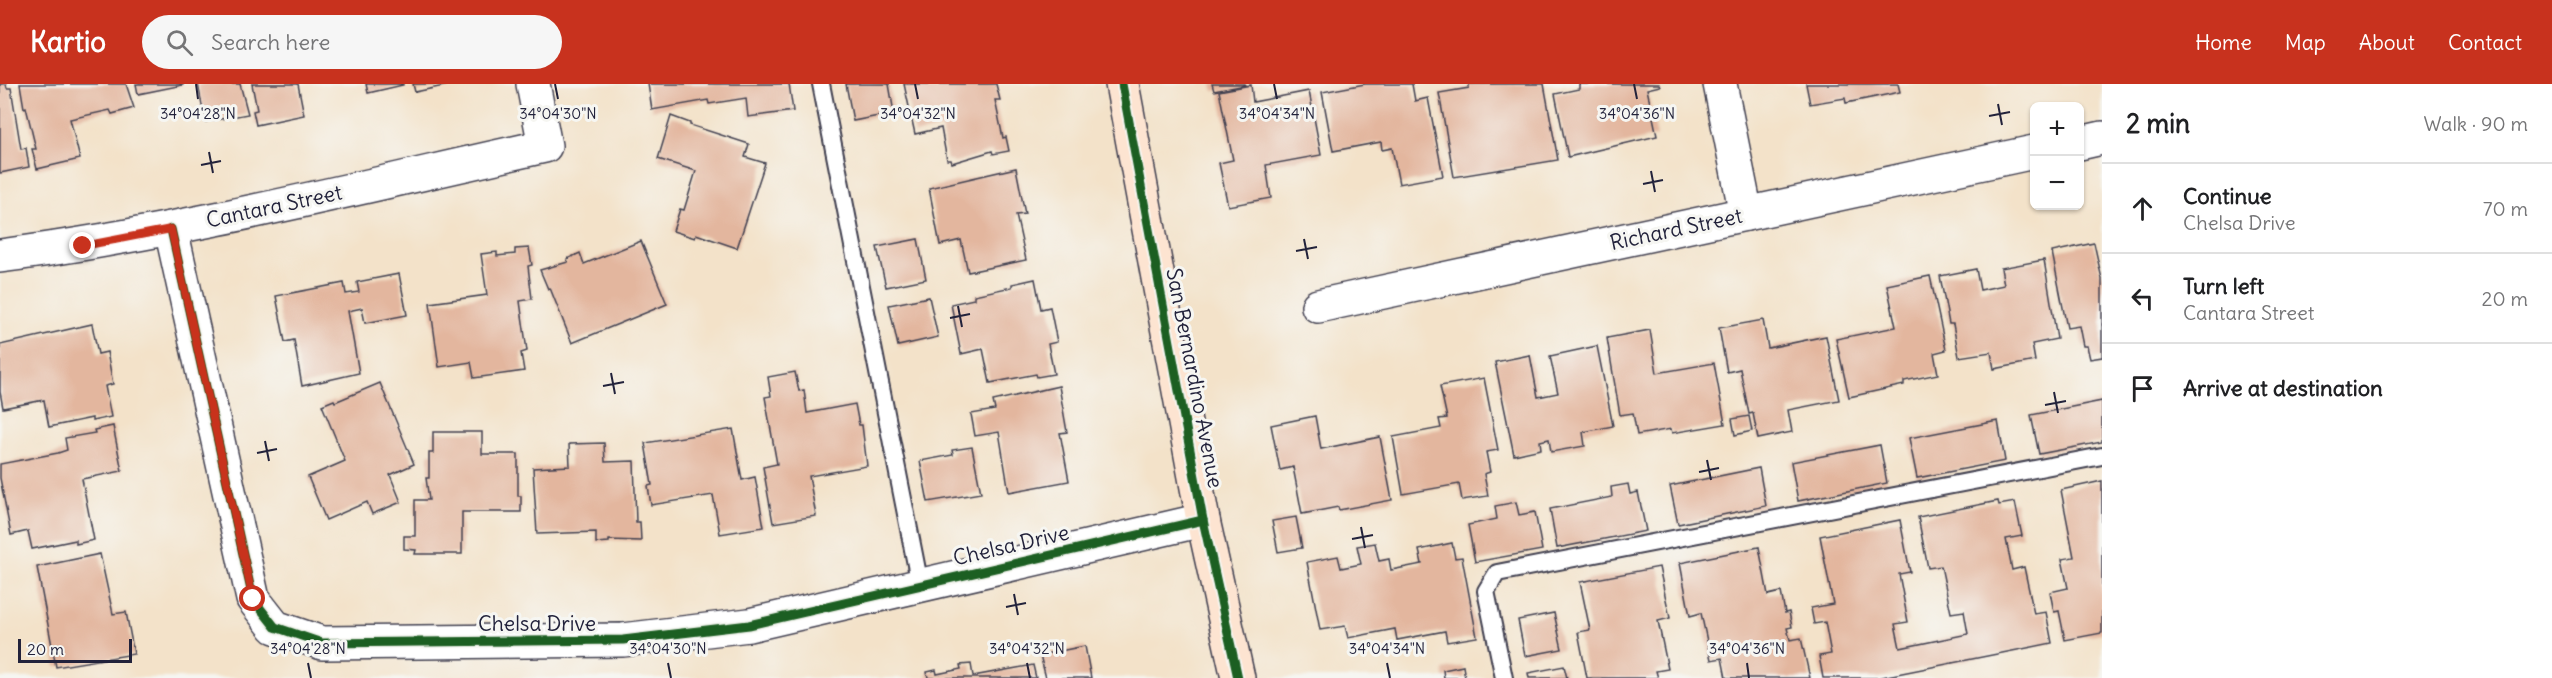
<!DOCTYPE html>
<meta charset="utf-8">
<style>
body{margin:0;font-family:Delius,sans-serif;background:#f6f6f6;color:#202124}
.controls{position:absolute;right:18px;top:18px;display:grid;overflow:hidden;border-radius:9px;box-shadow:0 2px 4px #0004}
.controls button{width:54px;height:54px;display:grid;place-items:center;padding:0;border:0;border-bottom:2px solid #e0e0e0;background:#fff;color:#202124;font:30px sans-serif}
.scale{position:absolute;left:18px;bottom:15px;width:114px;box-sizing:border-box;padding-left:6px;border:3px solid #22223b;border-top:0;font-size:16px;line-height:21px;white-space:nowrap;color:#22223b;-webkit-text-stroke:4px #f6f6f2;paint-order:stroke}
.stop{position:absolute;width:18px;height:18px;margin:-14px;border:4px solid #c8321e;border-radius:50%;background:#fff}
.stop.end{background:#c8321e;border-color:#fff;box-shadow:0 2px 6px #0008}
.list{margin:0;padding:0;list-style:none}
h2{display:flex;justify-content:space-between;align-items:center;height:78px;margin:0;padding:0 24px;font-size:26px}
h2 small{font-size:20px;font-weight:400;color:#757577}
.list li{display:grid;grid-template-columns:39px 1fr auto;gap:18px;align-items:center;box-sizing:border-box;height:90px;padding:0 24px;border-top:2px solid #e0e0e0}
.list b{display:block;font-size:22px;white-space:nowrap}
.list p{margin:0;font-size:20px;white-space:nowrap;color:#757577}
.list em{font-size:20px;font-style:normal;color:#757577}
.icon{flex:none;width:33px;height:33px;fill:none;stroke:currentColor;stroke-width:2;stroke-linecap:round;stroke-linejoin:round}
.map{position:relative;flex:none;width:2102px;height:594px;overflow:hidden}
header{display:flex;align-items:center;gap:36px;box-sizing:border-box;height:84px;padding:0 30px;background:#c8321e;color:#fff}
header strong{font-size:28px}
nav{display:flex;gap:33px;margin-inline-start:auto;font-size:21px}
.search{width:420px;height:54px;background:#f6f6f6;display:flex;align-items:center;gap:15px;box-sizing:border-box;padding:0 21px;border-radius:33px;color:#757577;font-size:22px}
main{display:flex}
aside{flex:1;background:#fff}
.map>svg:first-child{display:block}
</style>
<header>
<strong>Kartio</strong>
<div class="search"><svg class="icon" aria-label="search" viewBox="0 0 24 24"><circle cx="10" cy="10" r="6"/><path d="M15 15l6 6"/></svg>Search here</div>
<nav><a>Home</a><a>Map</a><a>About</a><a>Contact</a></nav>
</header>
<main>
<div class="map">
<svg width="2102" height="594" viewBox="0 0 2102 594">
<rect width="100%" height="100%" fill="#f6f6f2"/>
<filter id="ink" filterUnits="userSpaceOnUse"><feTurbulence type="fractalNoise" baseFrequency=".0167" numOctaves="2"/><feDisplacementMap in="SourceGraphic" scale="12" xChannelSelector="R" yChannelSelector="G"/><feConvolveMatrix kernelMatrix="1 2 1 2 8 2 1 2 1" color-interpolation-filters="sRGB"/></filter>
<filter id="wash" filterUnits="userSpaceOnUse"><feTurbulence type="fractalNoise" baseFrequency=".008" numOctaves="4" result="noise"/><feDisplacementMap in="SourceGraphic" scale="24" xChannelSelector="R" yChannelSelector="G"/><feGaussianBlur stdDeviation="1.35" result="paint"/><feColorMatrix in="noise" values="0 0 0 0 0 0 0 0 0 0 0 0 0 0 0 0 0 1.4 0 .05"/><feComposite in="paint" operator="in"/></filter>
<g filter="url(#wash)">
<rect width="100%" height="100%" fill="#f3e2c9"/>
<g id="blocks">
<!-- building -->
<g fill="#e3b69e">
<polygon points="0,0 6,0 7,4 11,4 21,65 26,64 29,83 0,89"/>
<polygon points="20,0 126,0 134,24 112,30 110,26 70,35 80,75 37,85 32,65 36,65 26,23 24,24"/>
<polygon points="136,0 183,0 183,1 138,10"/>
<polygon points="198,0 240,0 248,30 205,38"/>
<polygon points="252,0 298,0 304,31 256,41 253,27 257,26"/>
<polygon points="366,0 403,0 403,1 368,9"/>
<polygon points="413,0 449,0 449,1 415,8"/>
<polygon points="648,0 789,0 793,27 748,33 746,14 709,20 708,16 652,26"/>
<polygon points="846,0 889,0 894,29 853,37"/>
<polygon points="904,0 996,0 1000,16 995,16 1003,54 1006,53 1009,67 993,70 992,67 952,79 951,76 947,76 941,44 915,50"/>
<polygon points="1212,0 1245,0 1246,1 1214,7"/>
<polygon points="1365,0 1412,0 1415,17 1428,14 1443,92 1399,100 1392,64 1382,66 1381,58 1333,67 1322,8"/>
<polygon points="1469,0 1544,0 1558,76 1454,93 1439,9 1469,4"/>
<polygon points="1579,0 1659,0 1660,2 1647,5 1657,52 1568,73 1555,10 1579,5"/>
<polygon points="1806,0 1898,0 1900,8 1846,19 1845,14 1810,20"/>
<polygon points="1251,1 1253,18 1309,7 1321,71 1266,81 1271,114 1228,122 1219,79 1233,76 1219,7"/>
<polygon points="671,32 690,39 690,41 749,60 745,73 765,79 737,164 696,150 695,154 673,147 680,125 684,126 696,87 658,75"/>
<polygon points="1016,84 1025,130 1016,131 1026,176 968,188 961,156 940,161 929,104"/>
<polygon points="918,155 926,195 886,203 877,163"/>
<polygon points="641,157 667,220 572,259 550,204 548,205 540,186 568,178 567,175 580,169 584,180"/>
<polygon points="2094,159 2102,195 2102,273 2090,275 2087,262 2083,262 2079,242 2067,244 2052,168"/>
<polygon points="529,164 532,181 528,182 532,215 520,217 527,267 521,269 524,287 474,294 471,278 439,283 430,219 487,211 481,170 497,168 497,172 515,170 515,165"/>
<polygon points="2044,176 2057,255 2032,260 2035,277 1994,285 1991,268 1959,273 1953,240 1949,240 1940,192 1976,185 1980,206 2004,201 2001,184"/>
<polygon points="399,190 407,231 365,239 362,224 348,227 359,289 302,302 294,256 285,258 276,212 344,199 346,210 359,208 357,198"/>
<polygon points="1930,192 1946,266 1934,269 1938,290 1904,297 1904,301 1849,313 1836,255 1896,243 1887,201"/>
<polygon points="1035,195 1041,225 1050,223 1057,258 1048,260 1054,290 1037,293 1036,290 990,299 983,265 961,270 951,220 974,215 974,211 1012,203 1012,200"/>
<polygon points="929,213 938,253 898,262 889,221"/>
<polygon points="1763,236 1768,264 1826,252 1839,316 1788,326 1792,348 1758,355 1753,329 1749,330 1740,285 1727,288 1719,244"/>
<polygon points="92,240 98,270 107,268 113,300 105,302 111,333 92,337 92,334 49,343 44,316 3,324 0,308 0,261"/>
<polygon points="1650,246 1657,289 1714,279 1725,340 1672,349 1671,345 1637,351 1633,329 1620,331 1607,254"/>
<polygon points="1597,262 1613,342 1583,348 1585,362 1551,368 1549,355 1540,357 1541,365 1514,371 1495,278 1530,271 1538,313 1558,309 1550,272"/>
<polygon points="795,288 799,307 804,306 807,329 855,320 859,341 862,341 867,382 809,392 816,432 773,439 763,383 777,380 765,313 771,312 768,293"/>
<polygon points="1484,294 1498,366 1486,368 1490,388 1484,390 1488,412 1462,416 1459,400 1403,410 1393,353 1441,344 1439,335 1447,334 1440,302"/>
<polygon points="380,299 414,380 390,391 401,418 372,430 367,418 326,436 308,393 345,377 322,321 334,316 335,318"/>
<polygon points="1059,302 1067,348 1060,349 1069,397 1009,408 999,348 975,352 971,330 995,326 993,317"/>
<polygon points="2102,317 2102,358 2039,370 2031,331"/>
<polygon points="1315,332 1321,365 1380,353 1392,416 1339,426 1338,423 1302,430 1293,383 1280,386 1271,341"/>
<polygon points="1749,332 1752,347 1735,351 1732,335"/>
<polygon points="1998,337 2005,377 1917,394 1909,354"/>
<polygon points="113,342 122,387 82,395 94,456 76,460 76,456 32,465 28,447 11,451 0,394 0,380 58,369 67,366 65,354 95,349 94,346"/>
<polygon points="733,345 742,396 755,393 764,443 720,450 713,411 651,421 648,402 652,401 645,359"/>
<polygon points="433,348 482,348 482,370 518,370 518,412 521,412 521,428 462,428 462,470 415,470 416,466 404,465 404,452 415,452 415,416 429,416 426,394 429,394 429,369 433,369"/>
<polygon points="604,359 605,378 634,377 636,438 640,438 641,457 609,456 609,458 596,459 596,448 537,450 533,384 570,382 569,360"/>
<polygon points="1880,361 1887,399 1798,417 1791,378"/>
<polygon points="972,363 981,409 928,418 920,377 953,371 952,366"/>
<polygon points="1759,384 1766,422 1678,440 1670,402"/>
<polygon points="2102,397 2102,549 2065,556 2059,527 2054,528 2050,508 2068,504 2062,475 2074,473 2061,406"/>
<polygon points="1628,400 1630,410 1638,408 1646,447 1557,464 1550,425 1612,413 1611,403"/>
<polygon points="1998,417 1999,421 2015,418 2022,452 2006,455 2012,486 2024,483 2034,530 2046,528 2052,559 1877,594 1823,594 1819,572 1831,570 1825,538 1814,540 1811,524 1833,520 1820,452 1900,436 1910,488 1899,490 1908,538 1895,540 1900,564 1968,550 1964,527 1951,529 1941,482 1928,484 1918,433"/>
<polygon points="1516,418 1519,431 1535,428 1542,466 1475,478 1468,441 1497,435 1495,422"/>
<polygon points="1296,433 1302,464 1278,468 1272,437"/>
<polygon points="1375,459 1379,477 1389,475 1391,486 1422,480 1419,466 1452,459 1455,474 1462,473 1477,553 1447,558 1445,547 1397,556 1395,545 1348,554 1345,542 1320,546 1307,478 1338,472 1341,484 1361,480 1357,462"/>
<polygon points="1759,463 1768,511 1781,508 1785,529 1789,528 1792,543 1787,544 1790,556 1801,554 1810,594 1726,594 1722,574 1711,576 1701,529 1690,532 1680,479"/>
<polygon points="100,470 113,530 126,528 134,570 56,583 37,483"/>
<polygon points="1659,483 1670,534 1658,537 1668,585 1656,587 1658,594 1587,594 1578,548 1590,546 1580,498"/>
<polygon points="1554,529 1562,565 1525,572 1518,536"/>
<polygon points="1085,562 1091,594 1046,594 1040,571"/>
<polygon points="971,580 973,592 1033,581 1036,594 928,594 927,588 936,586 937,590 961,585 960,581"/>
<polygon points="1463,582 1465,594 1444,594 1443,586"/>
<polygon points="1564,582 1567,594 1529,594 1528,589"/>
</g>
</g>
</g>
<g filter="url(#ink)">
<use href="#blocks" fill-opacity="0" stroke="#413f50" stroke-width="1.5"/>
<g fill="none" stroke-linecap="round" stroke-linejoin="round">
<defs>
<g id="lane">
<polyline points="821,0 920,501"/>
<polyline points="1504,594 1486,507 1497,489 2102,372"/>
</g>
<g id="street">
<polyline points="1720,0 1746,130"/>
<polyline points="2080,59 2102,54"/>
<polyline points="171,145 253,515 275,543 322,559 623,556 749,541 1203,436"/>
<path d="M0,172C184,148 364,102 545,62L533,0"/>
<polyline points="1318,222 2034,68"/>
</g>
<polyline id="secondary" points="1122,0 1203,436 1238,594"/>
</defs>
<!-- lane casing -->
<use href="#lane" stroke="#413f50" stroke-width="20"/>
<!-- street casing -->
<use href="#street" stroke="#413f50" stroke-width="36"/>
<!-- secondary casing -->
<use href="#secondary" stroke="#413f50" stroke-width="36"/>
<!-- lane -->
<use href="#lane" stroke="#fff" stroke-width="16"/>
<!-- street -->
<use href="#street" stroke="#fff" stroke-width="33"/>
<!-- secondary -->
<use href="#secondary" stroke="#fde4d1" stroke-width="33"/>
<defs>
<g id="cycleway">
<polyline points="1122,0 1203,436 1238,594"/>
<polyline points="171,145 253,515 275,543 322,559 623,556 749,541 1203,436"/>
</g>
</defs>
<!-- cycleway casing -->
<use href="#cycleway" stroke="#f6f6f2" stroke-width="13"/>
<!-- cycleway -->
<use href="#cycleway" stroke="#1b5e20" stroke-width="9"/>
</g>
</g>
<g fill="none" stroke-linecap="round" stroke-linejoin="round" filter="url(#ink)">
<!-- route -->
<polyline stroke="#c8321e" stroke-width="8" points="83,162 171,145 253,515"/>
</g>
<!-- ticks -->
<path fill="none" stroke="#22223b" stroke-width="2" d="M196,0L198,15M555,0L558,15M915,0L918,15M1274,0L1277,15M1634,0L1637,15M1998,20L2002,41M1989,32L2010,28M209,68L213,89M201,81L221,77M1651,87L1655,108M1643,100L1663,96M1304,155L1308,175M1296,167L1317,163M958,222L962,243M950,234L970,230M611,289L615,310M603,302L624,298M2054,308L2058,329M2045,321L2066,317M265,357L269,377M257,369L277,365M1707,376L1711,396M1699,388L1719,384M1361,443L1365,464M1352,455L1373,451M1014,510L1018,531M1006,523L1026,519M308,579L311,594M668,579L671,594M1027,579L1030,594M1387,579L1390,594M1747,579L1749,594"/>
<g text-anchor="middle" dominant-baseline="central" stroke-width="6" stroke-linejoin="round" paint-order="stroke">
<!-- street labels -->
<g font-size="21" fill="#22223b" stroke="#f6f6f2">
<text transform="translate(274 122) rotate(-12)">Cantara Street</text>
<text transform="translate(1676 145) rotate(-12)">Richard Street</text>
<text transform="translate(1195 294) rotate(79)">San Bernardino Avenue</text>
<text transform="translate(1011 461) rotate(-13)">Chelsa Drive</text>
<text x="537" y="539">Chelsa Drive</text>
</g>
</g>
<g font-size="15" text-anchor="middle" fill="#22223b" stroke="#f6f6f2" stroke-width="6" stroke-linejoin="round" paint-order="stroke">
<text x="198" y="35">34°04'28"N</text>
<text x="558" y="35">34°04'30"N</text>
<text x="918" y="35">34°04'32"N</text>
<text x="1277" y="35">34°04'34"N</text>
<text x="1637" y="35">34°04'36"N</text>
<text x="308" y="570">34°04'28"N</text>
<text x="668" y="570">34°04'30"N</text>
<text x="1027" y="570">34°04'32"N</text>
<text x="1387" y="570">34°04'34"N</text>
<text x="1747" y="570">34°04'36"N</text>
</g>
</svg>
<div class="controls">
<button>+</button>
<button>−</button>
</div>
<div class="scale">20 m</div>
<div class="stop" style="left:253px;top:515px"></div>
<div class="stop end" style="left:83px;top:162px"></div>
</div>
<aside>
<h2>2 min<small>Walk · 90 m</small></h2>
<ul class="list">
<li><svg class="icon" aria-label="ahead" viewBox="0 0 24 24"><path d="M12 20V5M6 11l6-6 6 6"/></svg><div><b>Continue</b><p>Chelsa Drive</p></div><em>70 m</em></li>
<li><svg class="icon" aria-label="left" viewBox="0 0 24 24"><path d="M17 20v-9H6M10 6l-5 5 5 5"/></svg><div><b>Turn left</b><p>Cantara Street</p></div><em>20 m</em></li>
<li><svg class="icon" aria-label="arrive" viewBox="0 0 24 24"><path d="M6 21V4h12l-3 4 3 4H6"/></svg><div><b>Arrive at destination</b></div></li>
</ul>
</aside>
</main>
